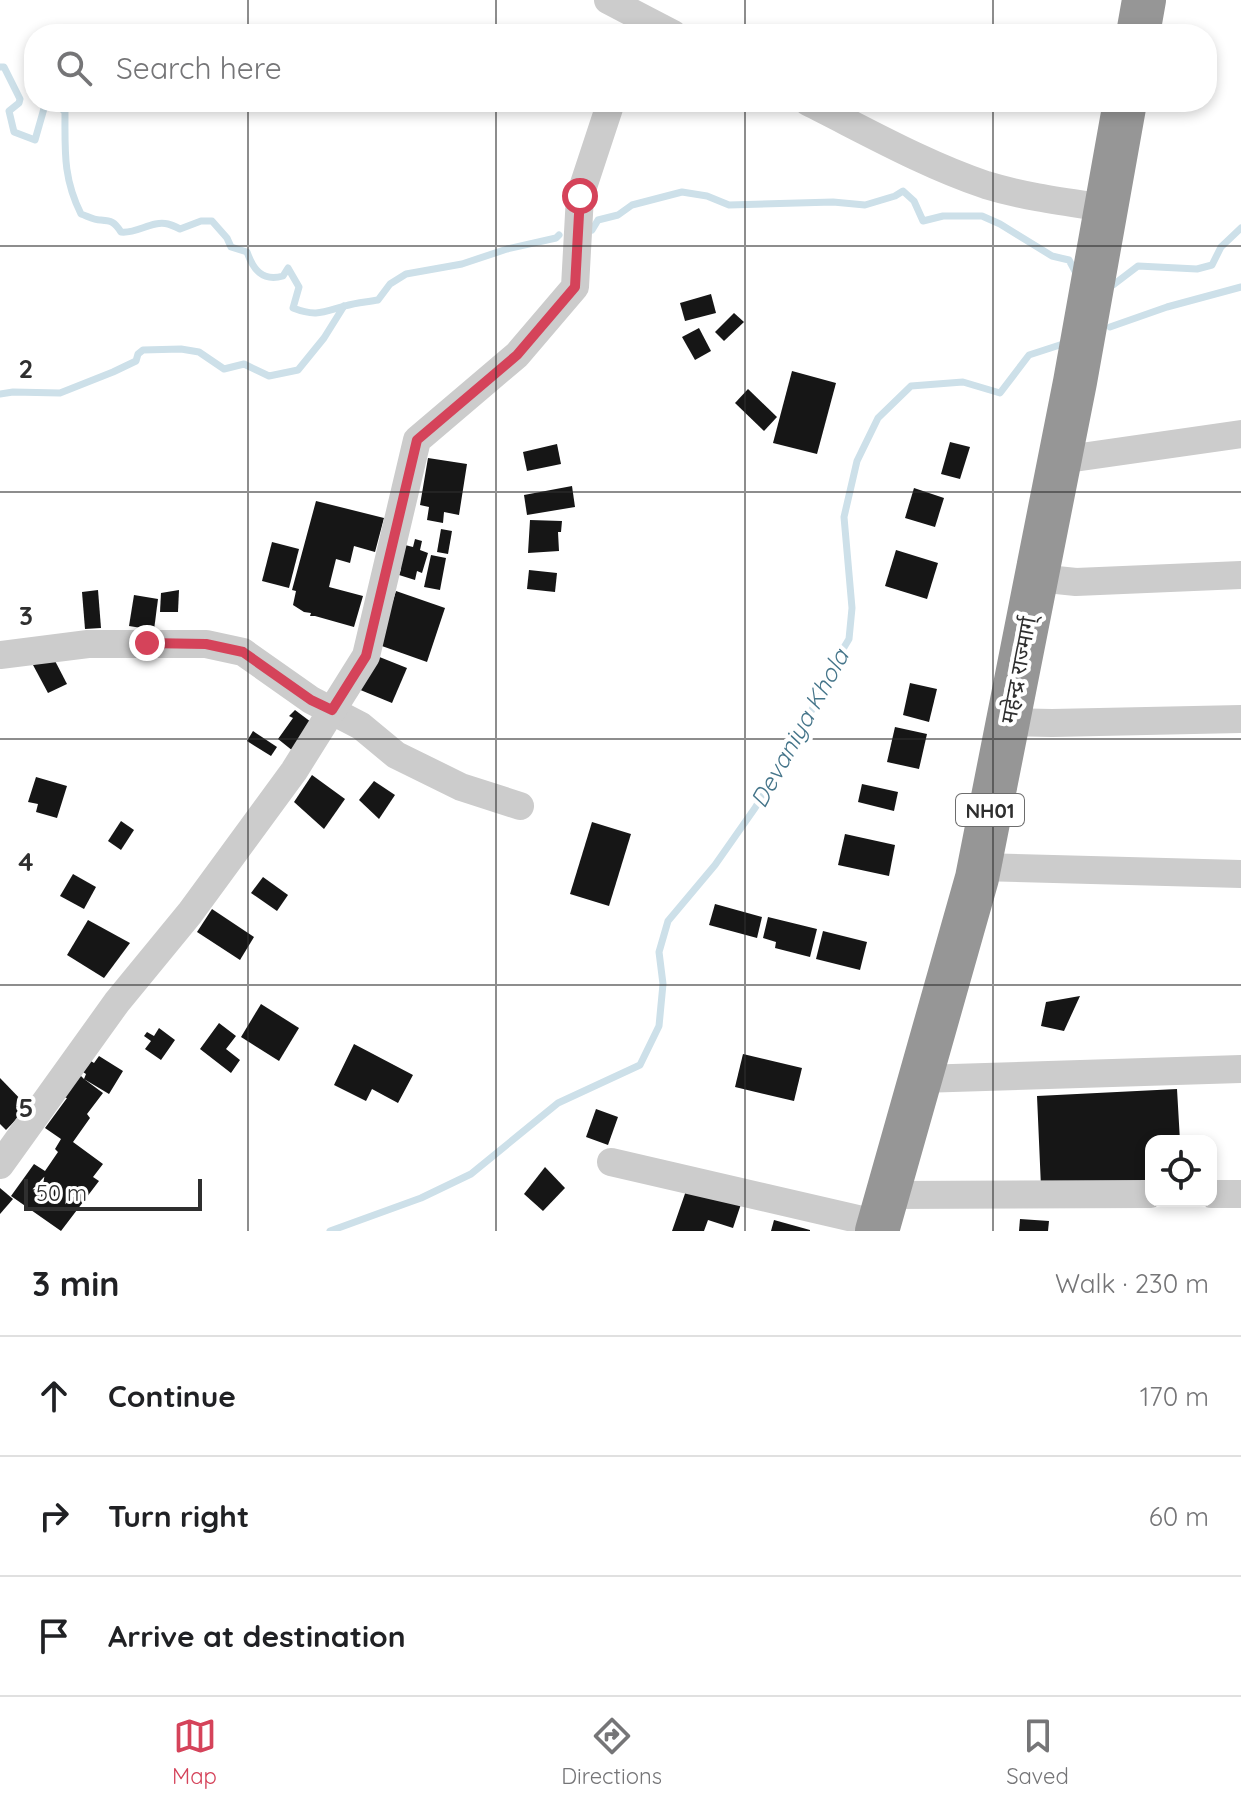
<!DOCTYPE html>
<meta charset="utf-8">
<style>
body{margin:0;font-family:Quicksand,"Noto Sans Devanagari",sans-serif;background:#f6f6f6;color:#202124}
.controls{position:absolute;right:24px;bottom:24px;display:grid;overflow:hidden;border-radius:16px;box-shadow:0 4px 12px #0003}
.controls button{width:72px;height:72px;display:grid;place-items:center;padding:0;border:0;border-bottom:2px solid #e0e0e0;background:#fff;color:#202124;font:40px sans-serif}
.scale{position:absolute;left:24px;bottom:20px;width:178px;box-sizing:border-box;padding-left:8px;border:4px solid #2f2f2f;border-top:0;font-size:22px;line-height:28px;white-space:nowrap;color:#2f2f2f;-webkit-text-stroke:6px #fff;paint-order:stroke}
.stop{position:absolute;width:24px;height:24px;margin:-18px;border:6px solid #d5435a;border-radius:50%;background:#fff}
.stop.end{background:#d5435a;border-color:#fff;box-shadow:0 2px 8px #0008}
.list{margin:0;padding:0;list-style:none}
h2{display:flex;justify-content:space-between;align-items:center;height:104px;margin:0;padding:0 32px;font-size:34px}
h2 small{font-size:26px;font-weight:400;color:#757577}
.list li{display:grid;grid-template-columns:52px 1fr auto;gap:24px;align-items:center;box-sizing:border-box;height:120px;padding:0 32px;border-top:2px solid #e0e0e0}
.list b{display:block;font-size:30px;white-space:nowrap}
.list em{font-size:26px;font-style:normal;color:#757577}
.icon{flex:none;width:44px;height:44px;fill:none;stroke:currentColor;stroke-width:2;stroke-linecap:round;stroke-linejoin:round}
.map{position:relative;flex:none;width:1241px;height:1231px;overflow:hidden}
.search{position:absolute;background:#fff;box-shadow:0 4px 12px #0003;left:24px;right:24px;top:24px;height:88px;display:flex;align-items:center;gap:20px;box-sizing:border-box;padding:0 28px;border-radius:32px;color:#757577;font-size:30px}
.sheet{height:464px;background:#fff}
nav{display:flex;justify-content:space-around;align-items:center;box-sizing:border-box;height:112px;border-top:2px solid #e0e0e0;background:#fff;font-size:22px;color:#757577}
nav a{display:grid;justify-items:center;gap:4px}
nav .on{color:#d5435a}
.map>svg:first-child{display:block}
</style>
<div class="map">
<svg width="1241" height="1231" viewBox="0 0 1241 1231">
<rect width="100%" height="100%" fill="#fff"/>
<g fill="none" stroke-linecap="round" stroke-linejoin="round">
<!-- stream -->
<g stroke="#cde0e9" stroke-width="7">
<path d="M0,67H4L20,99L19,103L9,111L14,132L35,140L45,105H58L65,112C65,151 63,178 81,214C87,216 94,220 100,220C111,221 114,221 121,232C137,234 152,220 168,224C172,225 176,227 180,229L201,221H212L227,238L231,247L247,252C253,269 262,282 283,276L288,268L299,287L293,308C316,317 323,312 345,306C355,303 367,302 378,300L390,284L406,274L462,264L507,249L556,238L559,235"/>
<polyline points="592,230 598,220 618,215 632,205 682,192 707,196 729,205 833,202 865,205 895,196 903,191 914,201 923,221 943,216 982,216 1000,224 1052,256 1069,260 1076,273"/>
<polyline points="1108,285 1113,285 1138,266 1197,269 1212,265 1221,247 1241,228"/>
<polyline points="1110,327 1167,307 1241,287"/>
<polyline points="0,394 13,392 60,393 113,372 136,361 138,354 143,350 181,349 199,352 224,369 244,364 269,376 298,370 324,338 344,306"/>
<polyline points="330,1231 421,1198 471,1174 558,1103 640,1065 659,1026 663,984 659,952 668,921 715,865 755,808 781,765 814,706 831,669 849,639 852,608 844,517 857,461 878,418 911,386 963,382 1000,393 1029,355 1066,343"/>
</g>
</g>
<!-- building -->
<g fill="#161616">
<polygon points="711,294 716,313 685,321 680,303"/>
<polygon points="734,313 744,322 724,341 715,332"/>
<polygon points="699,328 711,351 695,360 682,337"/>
<polygon points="792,371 836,383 817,454 773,443"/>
<polygon points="748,389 777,417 764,431 735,403"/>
<polygon points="950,442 970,447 960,479 941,474"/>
<polygon points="557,444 561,464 527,471 523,452"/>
<polygon points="428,458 467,464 459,515 444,512 443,523 427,520 429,507 420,505"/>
<polygon points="572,486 575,507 527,515 524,495"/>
<polygon points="914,488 944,498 935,527 905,518"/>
<polygon points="316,501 384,518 375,552 354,546 350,563 336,559 329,587 363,596 354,627 315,616 310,616 311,613 304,612 293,605 296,591 292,590"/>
<polygon points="530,520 562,521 561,532 558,532 559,551 528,553"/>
<polygon points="441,529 452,531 448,554 437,552"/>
<polygon points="415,539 422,541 420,550 428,553 422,573 417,571 415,580 399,575 401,569 398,568 405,545 413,547"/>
<polygon points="272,542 299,549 289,588 262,581"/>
<polygon points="896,550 938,563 927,599 885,586"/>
<polygon points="431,555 446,558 440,590 424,587"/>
<polygon points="529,570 557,573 555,592 527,589"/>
<polygon points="98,590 101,628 85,629 82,592"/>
<polygon points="179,590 178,612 160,612 161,593"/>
<polygon points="396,591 445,608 427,662 379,645"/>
<polygon points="134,595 158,599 154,630 129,626"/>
<polygon points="372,654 407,668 392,703 358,689"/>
<polygon points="52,655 67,684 48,693 33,665"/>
<polygon points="910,683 937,689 929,722 903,715"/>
<polygon points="295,710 319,728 298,755 278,739 293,718 289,716"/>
<polygon points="895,727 927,734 919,769 887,762"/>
<polygon points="253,731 277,747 271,756 247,741"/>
<polygon points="312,775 345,799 324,829 294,802"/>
<polygon points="36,777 67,786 57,818 36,812 38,804 28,802"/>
<polygon points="374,781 395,795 379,819 359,800"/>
<polygon points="862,784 898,792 894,811 858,802"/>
<polygon points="121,821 134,830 121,850 108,841"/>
<polygon points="592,822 631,834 609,906 570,894"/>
<polygon points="845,834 895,845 889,876 838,865"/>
<polygon points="73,874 96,887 84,909 60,896"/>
<polygon points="263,877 288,895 277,911 251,893"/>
<polygon points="715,904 762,917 757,938 709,925"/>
<polygon points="212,909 254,937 240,960 197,932"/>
<polygon points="768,917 817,929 810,957 775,948 776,942 763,938"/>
<polygon points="88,920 130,943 104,978 67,955"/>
<polygon points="823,931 867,942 860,970 816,959"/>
<polygon points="1080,996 1064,1031 1041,1026 1046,1002"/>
<polygon points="261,1004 299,1028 279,1061 241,1037"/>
<polygon points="219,1023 236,1036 226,1049 240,1060 231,1073 200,1049"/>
<polygon points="159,1028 175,1040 161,1060 145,1049 151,1041 144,1036 147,1032 154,1036"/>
<polygon points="354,1044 413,1075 398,1103 372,1089 366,1101 334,1085"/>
<polygon points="743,1054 802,1068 794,1101 735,1087"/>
<polygon points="99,1056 123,1071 109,1094 84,1079 103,1093 87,1114 90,1118 73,1142 103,1164 93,1177 99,1181 61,1231 11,1196 34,1164 45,1171 58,1152 55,1149 61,1139 45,1128 67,1098 63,1097 80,1075 84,1079 86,1074 80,1070 86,1058 94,1063"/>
<polygon points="0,1078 28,1107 6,1130 0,1124"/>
<polygon points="1177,1089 1180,1141 1151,1141 1151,1183 1041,1187 1037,1096"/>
<polygon points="596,1109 618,1117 608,1145 586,1137"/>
<polygon points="545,1167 565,1188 543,1211 524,1194"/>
<polygon points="688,1185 741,1204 733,1228 708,1220 704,1231 672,1231"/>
<polygon points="0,1188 13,1199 0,1214"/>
<polygon points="1020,1219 1049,1221 1048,1231 1019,1231"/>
<polygon points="774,1220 810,1230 810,1231 771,1231"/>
</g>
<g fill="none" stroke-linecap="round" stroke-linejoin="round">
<!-- street -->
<g stroke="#ccc" stroke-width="28">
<polyline points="608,0 673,34"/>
<path d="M808,102C866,131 924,164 986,185C1025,197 1066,202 1106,208"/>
<polyline points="1060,460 1241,434"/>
<polyline points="1037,578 1076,582 1241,575"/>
<polyline points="0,655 88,644 206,644 243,652 311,700 361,726 396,755 461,787 520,806"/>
<polyline points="1008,722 1052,723 1241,719"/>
<polyline points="979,867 1241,874"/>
<polyline points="920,1079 1241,1069"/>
<polyline points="611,1162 879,1224"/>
<polyline points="0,1165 117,1002 190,913 294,771 366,656 417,440 517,355 575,287 580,196 611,102"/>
<polyline points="1211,1194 1241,1194"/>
<polyline points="887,1195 1151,1194"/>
</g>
<!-- highway -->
<g stroke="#969696" stroke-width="44">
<polyline points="1138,34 1144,0"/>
<polyline points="877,1231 977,878 1075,382 1125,102"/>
</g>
</g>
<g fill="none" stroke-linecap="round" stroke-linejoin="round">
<!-- route -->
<polyline stroke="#d5435a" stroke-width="10" points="147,643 206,644 243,652 311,700 332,710 366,656 417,440 517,355 575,287 580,196"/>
</g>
<!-- grid -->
<path fill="none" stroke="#2f2f2f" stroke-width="2" stroke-opacity="0.55" d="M248,0V34M496,0V34M745,0V34M993,0V34M248,102V1231M496,102V1231M745,102V1231M993,102V1231M0,246H1241M0,492H1241M0,739H1241M0,985H1241"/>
<g text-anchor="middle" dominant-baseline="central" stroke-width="8" stroke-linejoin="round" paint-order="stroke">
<!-- shield labels -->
<rect fill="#fff" stroke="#6d6d6d" stroke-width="2" x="956" y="794" width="68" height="32" rx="6"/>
<g font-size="20" font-weight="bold" fill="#2f2f2f">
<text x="990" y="810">NH01</text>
</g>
<!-- street labels -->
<g font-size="22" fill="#2f2f2f" stroke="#fff">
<text transform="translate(1018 670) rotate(-79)">महेन्द्र राज्मार्ग्</text>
</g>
<!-- water labels -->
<g font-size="24" font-style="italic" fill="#45758a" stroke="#fff">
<text transform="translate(799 728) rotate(-61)">Devaniya Khola</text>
</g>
</g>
<g font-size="26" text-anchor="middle" font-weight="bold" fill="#2f2f2f" stroke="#fff" stroke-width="8" stroke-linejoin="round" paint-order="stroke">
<text x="26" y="378">2</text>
<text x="26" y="625">3</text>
<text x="26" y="871">4</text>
<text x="26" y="1117">5</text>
</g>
</svg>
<div class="controls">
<button><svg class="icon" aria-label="locate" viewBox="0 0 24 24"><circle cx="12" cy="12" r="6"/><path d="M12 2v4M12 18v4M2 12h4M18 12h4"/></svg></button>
</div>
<div class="scale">50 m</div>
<div class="stop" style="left:580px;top:196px"></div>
<div class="stop end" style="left:147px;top:643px"></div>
<div class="search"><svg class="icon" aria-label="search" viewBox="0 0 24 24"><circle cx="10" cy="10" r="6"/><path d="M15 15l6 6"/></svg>Search here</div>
</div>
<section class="sheet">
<h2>3 min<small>Walk · 230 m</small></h2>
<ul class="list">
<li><svg class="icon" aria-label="ahead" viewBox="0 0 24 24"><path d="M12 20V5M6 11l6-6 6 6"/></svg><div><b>Continue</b></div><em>170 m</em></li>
<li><svg class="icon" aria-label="right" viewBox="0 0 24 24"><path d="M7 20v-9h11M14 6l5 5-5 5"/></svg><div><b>Turn right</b></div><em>60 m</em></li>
<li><svg class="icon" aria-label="arrive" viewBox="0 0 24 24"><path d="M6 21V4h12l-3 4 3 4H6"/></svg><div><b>Arrive at destination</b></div></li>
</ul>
</section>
<nav>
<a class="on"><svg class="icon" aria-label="map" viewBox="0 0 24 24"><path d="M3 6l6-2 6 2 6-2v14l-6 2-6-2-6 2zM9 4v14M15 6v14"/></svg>Map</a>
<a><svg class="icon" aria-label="directions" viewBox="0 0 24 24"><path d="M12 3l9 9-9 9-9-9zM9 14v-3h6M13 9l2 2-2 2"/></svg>Directions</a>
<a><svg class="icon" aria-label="saved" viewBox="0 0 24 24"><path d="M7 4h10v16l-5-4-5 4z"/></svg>Saved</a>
</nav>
